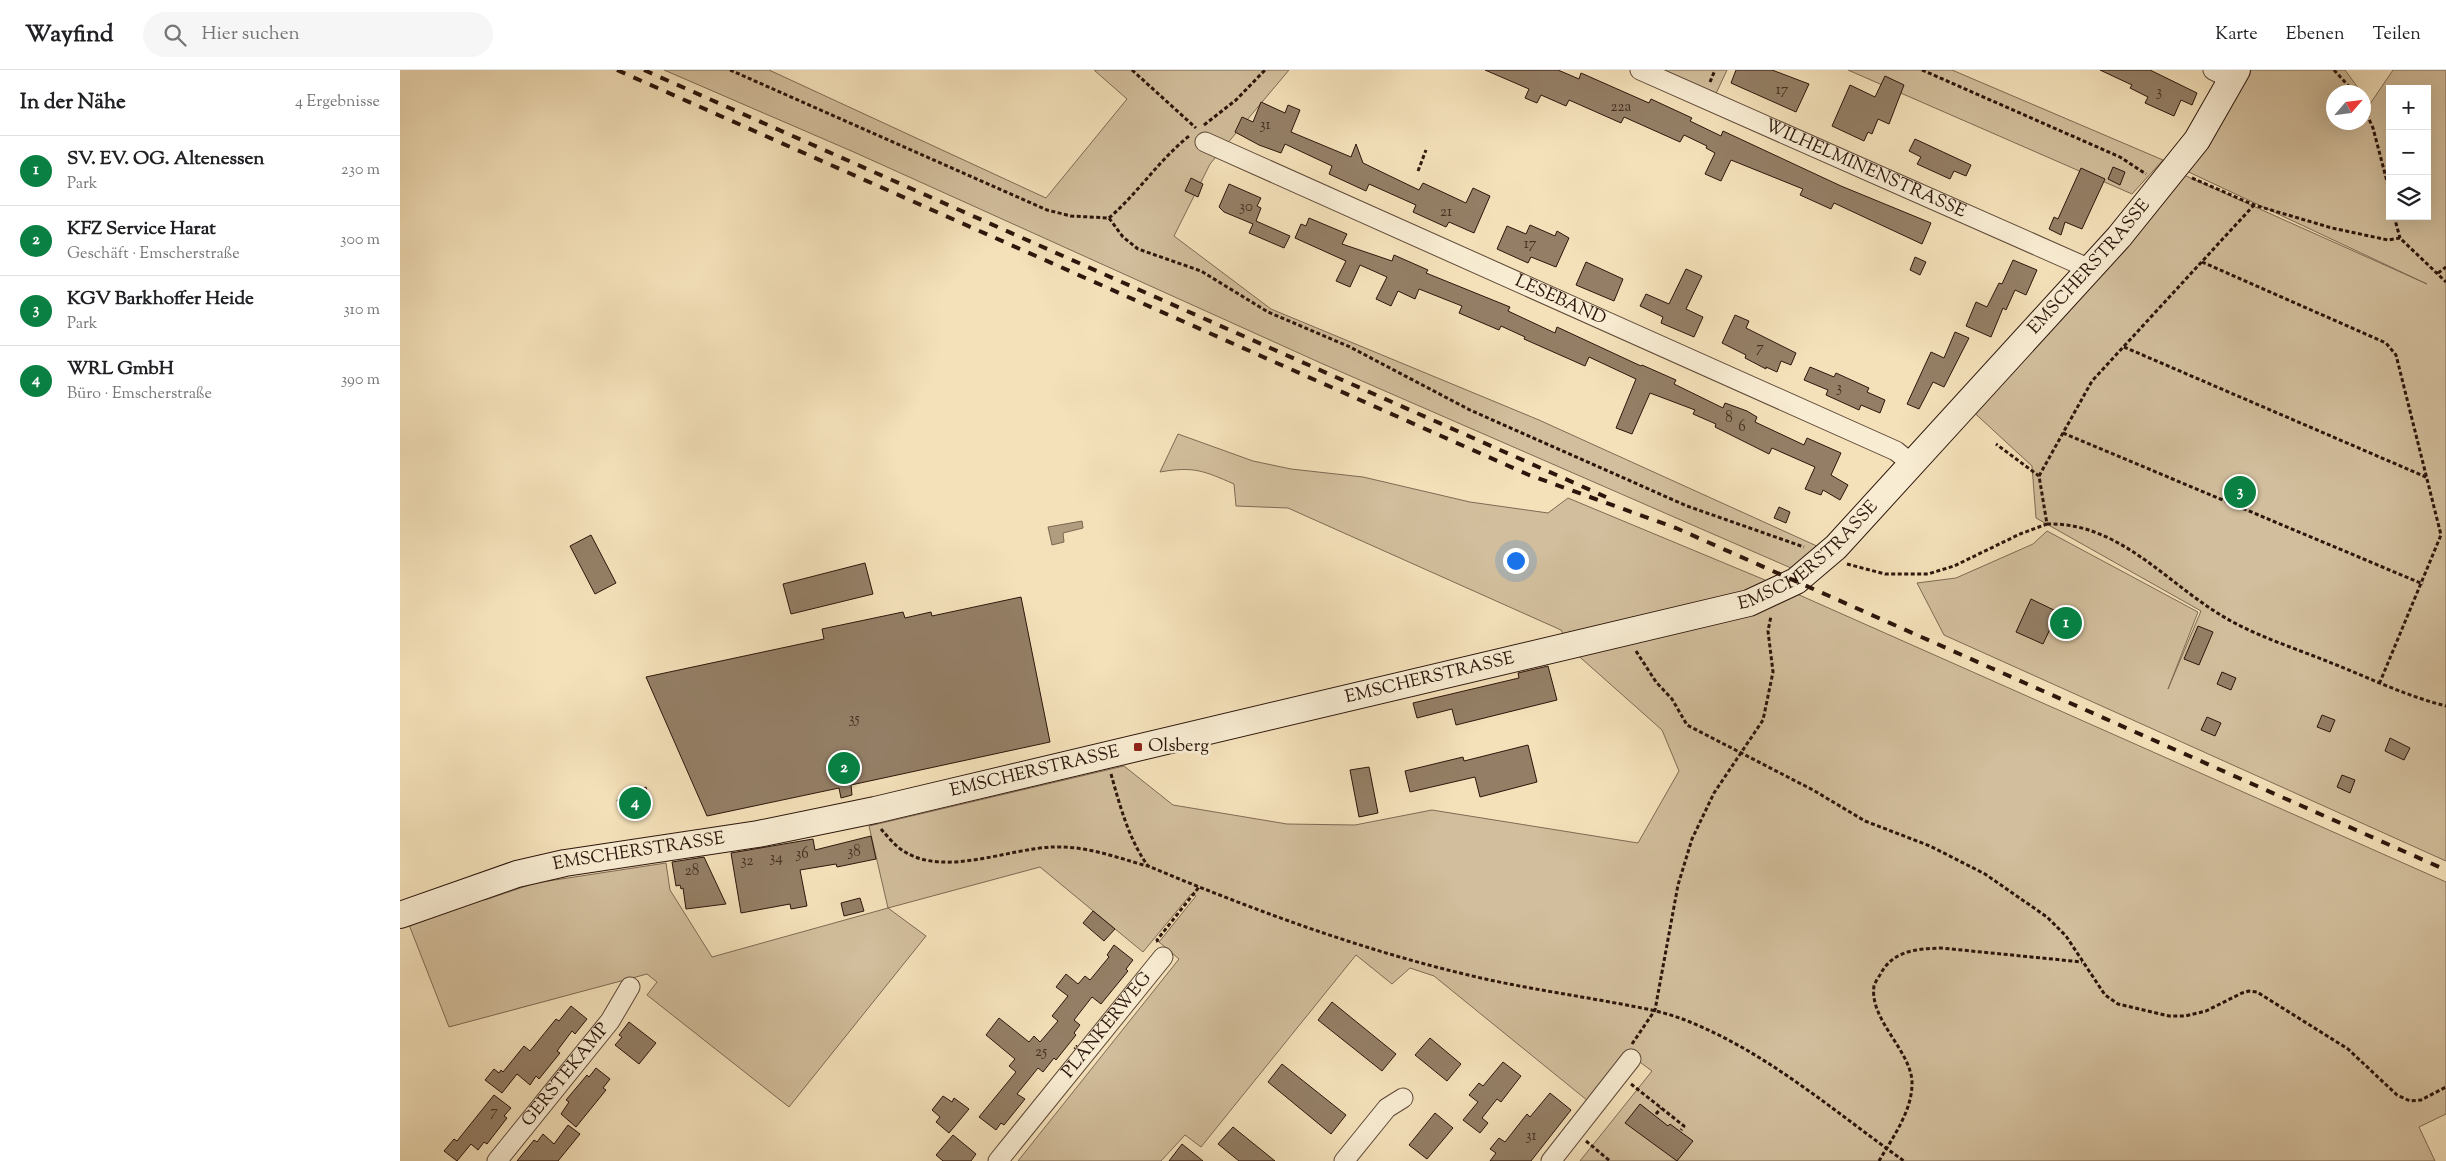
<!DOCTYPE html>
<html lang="de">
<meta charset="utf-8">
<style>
body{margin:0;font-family:"Sorts Mill Goudy",serif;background:#f6f6f6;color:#202124}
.controls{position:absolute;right:15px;top:15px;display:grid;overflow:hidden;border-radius:0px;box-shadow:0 5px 20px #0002}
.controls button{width:45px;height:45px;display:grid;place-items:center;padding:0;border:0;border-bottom:1px solid #e0e0e0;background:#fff;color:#202124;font:25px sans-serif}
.compass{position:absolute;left:1926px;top:15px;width:45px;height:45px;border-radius:50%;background:#fff;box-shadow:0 5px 20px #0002;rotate:62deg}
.you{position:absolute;left:1115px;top:490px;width:18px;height:18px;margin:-12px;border:4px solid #fff;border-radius:50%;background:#1a73e8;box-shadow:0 0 0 8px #1a73e833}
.badge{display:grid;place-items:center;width:32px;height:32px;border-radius:50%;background:#0b8043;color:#fff;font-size:16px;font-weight:700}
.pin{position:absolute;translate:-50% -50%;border:2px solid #fff;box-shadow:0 1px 5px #0006}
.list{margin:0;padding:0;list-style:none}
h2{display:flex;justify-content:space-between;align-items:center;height:65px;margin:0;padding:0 20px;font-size:21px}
h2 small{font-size:16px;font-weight:400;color:#757577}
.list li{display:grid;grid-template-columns:32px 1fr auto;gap:15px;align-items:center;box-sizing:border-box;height:70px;padding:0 20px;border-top:1px solid #e0e0e0}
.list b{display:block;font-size:19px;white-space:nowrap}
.list p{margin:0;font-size:16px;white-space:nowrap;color:#757577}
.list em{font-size:16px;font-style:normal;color:#757577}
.icon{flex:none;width:28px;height:28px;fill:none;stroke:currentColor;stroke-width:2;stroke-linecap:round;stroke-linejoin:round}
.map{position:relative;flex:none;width:2046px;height:1091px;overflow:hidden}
header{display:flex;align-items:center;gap:30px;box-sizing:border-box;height:70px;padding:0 25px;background:#fff;border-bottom:1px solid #e0e0e0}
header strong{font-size:24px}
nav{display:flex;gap:28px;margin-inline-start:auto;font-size:18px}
.search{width:350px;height:45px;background:#f6f6f6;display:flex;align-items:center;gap:12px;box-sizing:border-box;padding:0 18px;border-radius:28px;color:#757577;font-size:19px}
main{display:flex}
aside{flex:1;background:#fff}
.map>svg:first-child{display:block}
</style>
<header>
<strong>Wayfind</strong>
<div class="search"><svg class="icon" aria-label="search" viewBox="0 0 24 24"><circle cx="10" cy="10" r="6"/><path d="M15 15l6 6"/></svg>Hier suchen</div>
<nav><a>Karte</a><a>Ebenen</a><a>Teilen</a></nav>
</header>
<main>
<aside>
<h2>In der Nähe<small>4 Ergebnisse</small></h2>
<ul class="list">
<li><span class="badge">1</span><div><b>SV. EV. OG. Altenessen</b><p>Park</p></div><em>230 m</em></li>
<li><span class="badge">2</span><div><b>KFZ Service Harat</b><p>Geschäft · Emscherstraße</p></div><em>300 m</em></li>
<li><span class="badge">3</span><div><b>KGV Barkhoffer Heide</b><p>Park</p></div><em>310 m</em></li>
<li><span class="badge">4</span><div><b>WRL GmbH</b><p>Büro · Emscherstraße</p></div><em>390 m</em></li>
</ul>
</aside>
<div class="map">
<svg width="2046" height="1091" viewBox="0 0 2046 1091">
<rect width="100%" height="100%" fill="#f4e1ba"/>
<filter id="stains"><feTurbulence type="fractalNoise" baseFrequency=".004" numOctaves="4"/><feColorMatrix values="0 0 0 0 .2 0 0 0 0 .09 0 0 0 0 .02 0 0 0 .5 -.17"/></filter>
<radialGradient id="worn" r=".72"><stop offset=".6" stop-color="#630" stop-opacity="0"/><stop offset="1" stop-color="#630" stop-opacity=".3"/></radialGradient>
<!-- green -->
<g fill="#d2be9c" stroke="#7f6a54" fill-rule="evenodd">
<polygon points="264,0 369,0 646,128 727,29 694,0 889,0 810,94 774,166 871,239 1139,350 1419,477 1391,498 923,294 456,83"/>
<polygon points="1245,0 1327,0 1312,32"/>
<polygon points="1448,0 1552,0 1763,90 1732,124"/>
<path d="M1843,0H1945L1961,22H1934V52H1964V26L1970,34L1993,0H2046V791L1544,565L1517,513L1556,508L1633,474L1647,461L1798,542L1768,619L1801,541L1636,448L1632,396L1567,336L1775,101L2027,214L1778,97ZM1990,19H2027V146H1990Z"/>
<path d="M778,364L853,391L891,399L963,407L1070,432L1148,443L1168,428L1365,510L1370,521L1166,569L1161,560L888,438L836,436L834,414C804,401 794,396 760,402Z"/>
<polygon points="1388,520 2046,812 2046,1044 2019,1057 2035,1091 1180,1091 1252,1001 1226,982 1188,1031 1034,906 1010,898 992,914 956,885 801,1077 785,1065 761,1091 618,1091 779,889 759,872 796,826 791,824 743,882 640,797 488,838 526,866 389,1037 247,925 257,912 247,904 49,957 6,847 88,829 135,813 266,793 270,820 312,887 488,838 469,756 724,696 773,735 887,754 955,755 1032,740 1238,773 1279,701 1262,660 1173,581"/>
</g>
<!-- water -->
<polygon fill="#b09c7e" stroke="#7b6650" points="682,451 683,458 663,463 664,472 652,475 648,457"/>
<!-- building -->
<g fill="#947f66" stroke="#2c150b">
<polygon points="1085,0 1158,0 1179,9 1181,3 1249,33 1251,29 1292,48 1290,51 1321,66 1323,61 1441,116 1531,153 1522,174 1434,133 1431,139 1400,125 1403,119 1331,90 1321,111 1305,104 1315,83 1306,78 1307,76 1284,65 1280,72 1224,47 1221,53 1169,30 1166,36 1141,25 1137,33 1125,28 1129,19"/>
<polygon points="1336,0 1372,0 1409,14 1396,42 1331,13"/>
<polygon points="1700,0 1750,0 1797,23 1792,35 1781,30 1774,46 1745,33 1748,27 1730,18 1732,15"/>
<polygon points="1485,6 1504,15 1489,54 1478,49 1472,64 1468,62 1464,71 1432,56 1450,15 1475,27"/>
<polygon points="861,32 885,43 888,35 900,40 891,62 951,87 956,74 963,93 1019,120 1023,113 1066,133 1073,118 1090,126 1074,163 1049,152 1046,157 1013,142 1016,135 969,114 966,121 929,104 932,96 885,74 881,83 859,75 835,62 842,47 853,52"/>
<polygon points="1515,69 1571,95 1566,106 1554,101 1550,109 1517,94 1521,87 1509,81"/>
<polygon points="1713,97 1725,102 1720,115 1708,109"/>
<polygon points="1681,98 1705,109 1682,159 1665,152 1661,165 1649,159 1654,147 1658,149"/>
<polygon points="791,108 803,114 798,127 785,121"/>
<polygon points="829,114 861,128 857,136 861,138 856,151 890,166 884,178 849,163 853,154 824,142 819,137"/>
<polygon points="909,148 947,164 942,174 992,191 994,185 1028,200 1026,203 1110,237 1108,241 1155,263 1157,257 1241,296 1242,295 1276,310 1274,314 1323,338 1325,333 1347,341 1357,347 1355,352 1404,375 1407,368 1441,383 1431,405 1448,415 1440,430 1423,420 1421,425 1405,419 1415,397 1372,378 1369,384 1315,357 1316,354 1293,344 1295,340 1250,323 1232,364 1216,358 1236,309 1189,287 1185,296 1124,269 1125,267 1101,256 1099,260 1059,243 1062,236 1019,219 1015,229 998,221 991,236 976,229 987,207 960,195 950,217 936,211 946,191 895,168 901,154 906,156"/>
<polygon points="1130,155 1155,166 1157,161 1169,168 1156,197 1131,187 1128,193 1097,179 1107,156 1126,164"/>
<polygon points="1515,187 1526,192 1520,205 1510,200"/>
<polygon points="1613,190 1637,200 1626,225 1615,220 1606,240 1603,238 1591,267 1566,256 1576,232 1587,237 1599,213 1602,214"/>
<polygon points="1186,192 1223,209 1214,231 1176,215"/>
<polygon points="1286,199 1302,206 1286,239 1303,247 1294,267 1261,253 1263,247 1240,236 1246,224 1269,234"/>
<polygon points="1335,245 1349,251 1346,258 1396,283 1391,295 1381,291 1377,302 1366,297 1366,299 1345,288 1346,285 1322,273"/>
<polygon points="1555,262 1569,268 1544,317 1533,312 1519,339 1507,334 1531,282 1544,288"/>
<polygon points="1410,297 1434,307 1436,303 1469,318 1467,322 1485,330 1480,343 1461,335 1459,340 1426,325 1428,320 1404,310"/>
<polygon points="1379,437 1390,442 1386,453 1374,448"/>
<polygon points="191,465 216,513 195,524 170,476"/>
<polygon points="465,493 473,524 391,544 383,514"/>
<polygon points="621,527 650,672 451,715 452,725 441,728 439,718 307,746 246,607 424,569 422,559 503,542 505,548 531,542 532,546"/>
<polygon points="1631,529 1658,542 1643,574 1616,562"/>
<polygon points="1798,556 1813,562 1799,595 1784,589"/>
<polygon points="1148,596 1157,630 1056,655 1052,639 1017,648 1013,633 1119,608 1118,603"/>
<polygon points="1822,602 1836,608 1831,620 1817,614"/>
<polygon points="1922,645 1935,650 1930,662 1917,657"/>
<polygon points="1807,647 1821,653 1815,666 1801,660"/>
<polygon points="1990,668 2010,678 2004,690 1985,681"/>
<polygon points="1128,675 1137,712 1080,727 1075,707 1010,722 1005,701 1063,687 1064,691"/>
<polygon points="969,697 978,743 959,747 950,700"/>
<polygon points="1942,705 1955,710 1950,723 1937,717"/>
<polygon points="246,717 252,737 223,744 217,730"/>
<polygon points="471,766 476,789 437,797 436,794 400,800 407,836 391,839 390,834 341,843 331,783 413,769 415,780"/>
<polygon points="304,787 326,834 286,839 283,818 281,819 280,815 276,816 272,792"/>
<polygon points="460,828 464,841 444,846 441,833"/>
<polygon points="693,841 715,859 704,871 683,853"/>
<polygon points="714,875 733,890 726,899 728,901 701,934 692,927 674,950 680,955 674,963 676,965 656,990 654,988 643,1002 638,998 617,1024 625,1029 604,1055 601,1053 596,1060 579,1047 616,1002 609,996 615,989 586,965 599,948 629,972 634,966 640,972 658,951 652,946 668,926 656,917 666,904 678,914 685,906 690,910 709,887 707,885"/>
<polygon points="932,932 996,984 982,1001 918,950"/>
<polygon points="171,936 187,949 175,964 172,961 157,981 160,983 139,1009 136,1006 130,1015 117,1004 102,1023 85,1010 94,999 99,1003 101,1000 103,1002 124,976 130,981 156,949 159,951"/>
<polygon points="229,952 256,973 239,994 215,975 222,967 219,965"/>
<polygon points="1030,968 1061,994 1047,1011 1015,985"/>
<polygon points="1103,992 1121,1006 1101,1032 1097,1029 1082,1048 1088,1053 1080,1063 1063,1050 1078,1032 1069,1025 1079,1013 1083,1016"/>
<polygon points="882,994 946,1045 931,1064 868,1012"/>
<polygon points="196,998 210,1009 203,1018 206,1020 176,1057 161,1044 169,1032 166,1030 187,1005 189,1007"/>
<polygon points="1150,1023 1171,1040 1131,1091 1090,1091 1096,1083 1090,1079 1099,1068 1105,1072 1127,1044 1130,1047"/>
<polygon points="94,1025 111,1038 104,1046 107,1048 87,1074 84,1072 78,1080 71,1074 57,1091 44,1081 54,1069 57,1071"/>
<polygon points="543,1026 552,1032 554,1028 569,1039 549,1063 536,1052 540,1047 532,1040"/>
<polygon points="1240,1034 1268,1056 1270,1054 1293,1071 1277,1091 1225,1053"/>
<polygon points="1035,1043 1053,1058 1027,1089 1009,1075"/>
<polygon points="168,1055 180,1064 158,1091 117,1091 134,1070 137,1072 143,1064 154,1074"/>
<polygon points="833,1057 875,1091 839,1091 818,1074"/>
<polygon points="553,1065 576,1084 571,1091 543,1091 536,1085"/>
<polygon points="782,1074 803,1091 769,1091"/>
</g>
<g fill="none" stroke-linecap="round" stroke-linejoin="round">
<defs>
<g id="street">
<path id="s1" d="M1240,0L1690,199"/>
<polyline points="1813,0 1831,9"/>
<path id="s2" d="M805,72L1496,381L1512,394"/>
<path id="s3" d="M97,1091L210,951L230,917"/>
<path id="s4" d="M598,1091L763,887"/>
<polyline points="944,1091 987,1038 1003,1028"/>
<polyline points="1151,1091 1231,989"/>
</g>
<g id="secondary">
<path id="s5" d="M0,845L117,804L165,793L358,764L475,740L1349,533L1396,511L1436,477L1719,167L1797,70L1837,0"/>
</g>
</defs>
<!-- street casing -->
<use href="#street" stroke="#5e4837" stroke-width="21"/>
<!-- secondary casing -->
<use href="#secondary" stroke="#2c150b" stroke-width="28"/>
<!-- path -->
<g stroke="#2c150b" stroke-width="3" stroke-dasharray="4 2.5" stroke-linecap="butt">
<polyline points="330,0 647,140 671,146 709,148 723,167 738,179 801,201 868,242 950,277 1070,340 1287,436 1404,477"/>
<polyline points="732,0 796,58"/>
<polyline points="1522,0 1720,87 1746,104"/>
<polyline points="1934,0 1954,22"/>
<polyline points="1310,12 1315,0"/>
<polyline points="1964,38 1973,58 1990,123"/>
<polyline points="804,55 836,30 865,0"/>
<polyline points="1018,101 1026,80"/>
<polyline points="1792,108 1854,135 1932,158 1988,170 2000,168 2046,212"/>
<polyline points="1994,146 2000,168"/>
<path d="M709,148C738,123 759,90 789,66"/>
<polyline points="1802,192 1986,273 1996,285 2041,465 1980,612"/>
<polyline points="2038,203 2046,197"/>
<polyline points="1724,277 2026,407"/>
<polyline points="1663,363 2023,514"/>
<polyline points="1639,406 1692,311 1854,135"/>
<path d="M1647,454C1722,452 1770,518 1831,551C1862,568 1897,579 1929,592C1967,607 2006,626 2046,636"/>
<polyline points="1447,494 1485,504 1528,504 1554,496 1620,464 1647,454 1639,406 1596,374"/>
<polyline points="1236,581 1256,612 1272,629 1287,655 1413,720 1465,751 1530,776 1585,804 1647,847 1666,866 1705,925 1718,934 1769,946 1785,946 1806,941 1842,923 1849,921 1857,922 1948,979 1997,1025 2010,1031 2021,1030 2046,1017"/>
<path d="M711,704C720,736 729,770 748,796C851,839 956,878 1064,904C1112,916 1161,923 1210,932C1237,937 1264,941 1290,952C1369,984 1435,1042 1504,1091"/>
<path d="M481,759C488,767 496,777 505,782C546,807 610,778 654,777C687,776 715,787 747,796"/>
<polyline points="758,872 757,870 799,817"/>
<polyline points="1232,974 1255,940 1278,815 1292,769 1314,723 1363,650 1373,602 1368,561 1371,546"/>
<polyline points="1231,1014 1284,1056 1281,1060"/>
<polyline points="1256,1044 1261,1038"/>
<polyline points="1186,1071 1210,1091"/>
<path d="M1479,1091C1493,1067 1513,1040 1512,1011C1510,980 1469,949 1474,916C1475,912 1479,907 1481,903C1494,880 1517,879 1541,878L1682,892"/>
</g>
<!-- street -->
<use href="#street" stroke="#f8ecd2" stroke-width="19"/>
<!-- secondary -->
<use href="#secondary" stroke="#f8ecd2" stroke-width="26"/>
<!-- rail -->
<g stroke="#2c150b" stroke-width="4" stroke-dasharray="9 9" stroke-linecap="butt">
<polyline points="217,0 1129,405 1276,458 2046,800"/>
<polyline points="244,0 1206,427"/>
</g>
</g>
<!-- markers -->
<rect fill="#8f2418" stroke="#f8ecd2" stroke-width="2" x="733" y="672" width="10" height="10" rx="2.5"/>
<g text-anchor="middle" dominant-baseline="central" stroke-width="5" stroke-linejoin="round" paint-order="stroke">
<!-- number labels -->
<g font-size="15" fill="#463022">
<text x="1382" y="20">17</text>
<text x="1759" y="22">3</text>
<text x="1221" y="37">22a</text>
<text x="865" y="55">31</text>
<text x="846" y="137">30</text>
<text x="1046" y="142">21</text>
<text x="1130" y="174">17</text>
<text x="1360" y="278">7</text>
<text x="1439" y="318">3</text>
<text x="1329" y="348">8</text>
<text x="1342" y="357">6</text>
<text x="454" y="649">35</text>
<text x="454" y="782">38</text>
<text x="402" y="784">36</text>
<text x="376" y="788">34</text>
<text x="347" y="791">32</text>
<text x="292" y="801">28</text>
<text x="641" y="982">25</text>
<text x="94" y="1042">7</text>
<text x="1131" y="1066">31</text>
</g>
<!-- street labels -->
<g font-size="18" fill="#2c150b" stroke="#f8ecd2">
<text stroke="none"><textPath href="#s1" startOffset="246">WILHELMINENSTRASSE</textPath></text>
<text stroke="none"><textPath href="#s5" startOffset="1868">EMSCHERSTRASSE</textPath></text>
<text stroke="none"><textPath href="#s2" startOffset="389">LESEBAND</textPath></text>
<text stroke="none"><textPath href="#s5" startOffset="1462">EMSCHERSTRASSE</textPath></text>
<text stroke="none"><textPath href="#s5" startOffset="1058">EMSCHERSTRASSE</textPath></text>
<text stroke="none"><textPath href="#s5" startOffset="652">EMSCHERSTRASSE</textPath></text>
<text stroke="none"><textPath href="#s5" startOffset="248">EMSCHERSTRASSE</textPath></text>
<text stroke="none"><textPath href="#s4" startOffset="174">PLÄNKERWEG</textPath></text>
<text stroke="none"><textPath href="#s3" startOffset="110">GERSTEKAMP</textPath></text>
</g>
<!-- poi labels -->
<g font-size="18" fill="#2c150b" stroke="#f8ecd2" text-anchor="start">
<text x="748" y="677">Olsberg</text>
</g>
</g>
<rect width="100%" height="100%" filter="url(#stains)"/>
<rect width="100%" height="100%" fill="url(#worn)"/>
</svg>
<div class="controls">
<button>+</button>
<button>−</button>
<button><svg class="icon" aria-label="layers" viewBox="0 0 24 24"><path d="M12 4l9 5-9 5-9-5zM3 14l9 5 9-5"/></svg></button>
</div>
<svg class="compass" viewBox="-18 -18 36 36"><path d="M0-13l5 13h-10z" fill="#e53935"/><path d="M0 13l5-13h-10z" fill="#757577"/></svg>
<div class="you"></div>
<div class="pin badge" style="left:1666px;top:553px">1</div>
<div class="pin badge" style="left:444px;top:698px">2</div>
<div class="pin badge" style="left:1840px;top:422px">3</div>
<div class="pin badge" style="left:235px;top:733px">4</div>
</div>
</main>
